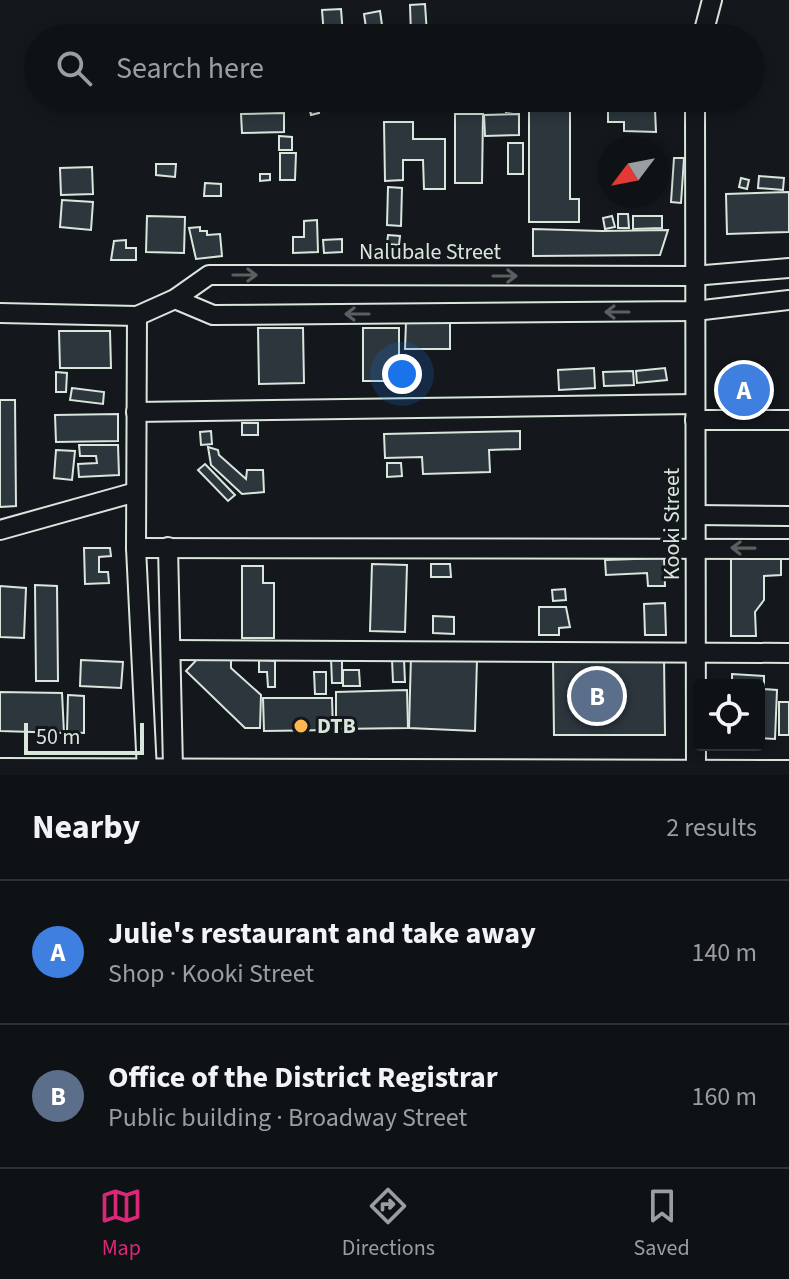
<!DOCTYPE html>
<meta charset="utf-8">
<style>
body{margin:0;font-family:"Source Sans 3",sans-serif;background:#1d2022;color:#f1f3f6}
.controls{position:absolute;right:24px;bottom:24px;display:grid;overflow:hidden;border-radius:8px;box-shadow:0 4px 12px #0003}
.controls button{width:72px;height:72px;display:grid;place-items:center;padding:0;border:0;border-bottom:2px solid #2f3234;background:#0f1215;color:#f1f3f6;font:40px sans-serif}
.compass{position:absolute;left:597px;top:136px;width:72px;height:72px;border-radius:50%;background:#0f1215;box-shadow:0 4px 12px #0003;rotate:238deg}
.scale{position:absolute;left:24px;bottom:20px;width:120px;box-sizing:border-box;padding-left:8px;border:4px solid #d8e6dc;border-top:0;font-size:22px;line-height:28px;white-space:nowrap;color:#d8e6dc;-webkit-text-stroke:6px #14181c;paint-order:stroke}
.you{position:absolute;left:402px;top:374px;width:28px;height:28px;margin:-20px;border:6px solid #fff;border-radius:50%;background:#1a73e8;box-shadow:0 0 0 12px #1a73e833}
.badge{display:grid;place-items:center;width:52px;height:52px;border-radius:50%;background:#db2777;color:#fff;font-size:26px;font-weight:700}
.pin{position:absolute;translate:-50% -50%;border:4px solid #fff;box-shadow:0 2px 8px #0006}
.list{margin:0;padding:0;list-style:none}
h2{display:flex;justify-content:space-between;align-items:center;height:104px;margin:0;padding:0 32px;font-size:34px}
h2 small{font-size:26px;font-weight:400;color:#9b9ea0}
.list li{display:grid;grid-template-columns:52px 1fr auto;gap:24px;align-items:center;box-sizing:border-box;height:144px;padding:0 32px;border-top:2px solid #2f3234}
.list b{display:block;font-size:30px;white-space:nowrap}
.list p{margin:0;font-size:26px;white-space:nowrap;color:#9b9ea0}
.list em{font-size:26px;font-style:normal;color:#9b9ea0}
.icon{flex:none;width:44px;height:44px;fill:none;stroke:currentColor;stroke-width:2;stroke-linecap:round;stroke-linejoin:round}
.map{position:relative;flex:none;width:789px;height:775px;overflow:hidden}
.search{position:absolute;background:#0f1215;box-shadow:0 4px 12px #0003;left:24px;right:24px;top:24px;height:88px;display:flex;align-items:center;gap:20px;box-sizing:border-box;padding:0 28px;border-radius:44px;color:#9b9ea0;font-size:30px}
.sheet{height:392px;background:#0f1215}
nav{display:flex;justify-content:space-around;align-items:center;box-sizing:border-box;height:112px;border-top:2px solid #2f3234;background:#0f1215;font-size:22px;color:#9b9ea0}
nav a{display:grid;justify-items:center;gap:4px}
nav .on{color:#db2777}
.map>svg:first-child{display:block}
</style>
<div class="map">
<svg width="789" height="775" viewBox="0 0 789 775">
<rect width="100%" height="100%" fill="#14181c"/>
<!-- building -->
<g fill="#2c363c" stroke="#d8e6dc" stroke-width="2">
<polygon points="425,4 427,34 411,35 410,5"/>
<polygon points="341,9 343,35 324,36 322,10"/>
<polygon points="380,11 383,32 367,35 364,14"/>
<polygon points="307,98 315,98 319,113 311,115"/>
<polygon points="520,102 521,110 506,112 505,104"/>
<polygon points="529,108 570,109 570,199 579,199 579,222 529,222"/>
<polygon points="608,109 655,110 656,132 624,131 624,122 608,122"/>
<polygon points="284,113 284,132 242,133 241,114"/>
<polygon points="455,114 483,114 482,183 455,183"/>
<polygon points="519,114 519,135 485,136 484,115"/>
<polygon points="384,122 413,122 413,139 445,139 445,189 424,189 423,160 403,160 403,180 385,181"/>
<polygon points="279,136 292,137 292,150 279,150"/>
<rect x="508" y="143" width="15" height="31"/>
<polygon points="280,153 296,153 295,180 280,180"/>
<polygon points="674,158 684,158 681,203 671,202"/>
<polygon points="156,164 176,164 175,177 156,175"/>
<polygon points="92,167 93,194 61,195 60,168"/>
<polygon points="260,174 270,174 270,180 260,181"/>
<polygon points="759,176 784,178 783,190 758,188"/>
<polygon points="741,178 749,180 747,189 739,187"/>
<polygon points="205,183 221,184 221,196 204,196"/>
<polygon points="388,187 402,188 401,226 387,225"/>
<polygon points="789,192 789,232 727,234 726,194"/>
<polygon points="62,200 93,202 91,230 60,227"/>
<polygon points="618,214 628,214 629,228 618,228"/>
<polygon points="147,216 185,217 184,253 146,252"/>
<polygon points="612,216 615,227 605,229 603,218"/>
<polygon points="633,216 662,216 662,228 633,229"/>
<polygon points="317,220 318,252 293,253 293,237 304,237 304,221"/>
<polygon points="200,227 200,231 207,231 207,235 220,234 222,256 196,259 189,228"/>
<polygon points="533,229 602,231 668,230 660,255 533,256"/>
<polygon points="388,235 400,236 399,245 387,244"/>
<polygon points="342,239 342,252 324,253 323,240"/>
<polygon points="126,240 126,248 136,248 136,260 111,260 114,241"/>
<polygon points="406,322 450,323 450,349 405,349"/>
<polygon points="258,328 303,328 304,383 259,384"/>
<rect x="363" y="328" width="36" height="53"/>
<polygon points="59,331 110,331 111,368 60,368"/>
<polygon points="594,368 595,388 559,390 558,370"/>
<polygon points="665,368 667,380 637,383 636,371"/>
<polygon points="633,371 634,385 604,386 603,372"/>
<polygon points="56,372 67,373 66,392 56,392"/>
<polygon points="751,384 752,396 736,397 735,385"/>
<polygon points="72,388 104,392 103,404 70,400"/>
<polygon points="0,400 15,400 16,506 0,507"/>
<polygon points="118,414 118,441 56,442 55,415"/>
<rect x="242" y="423" width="16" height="12"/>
<polygon points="211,431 212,444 201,445 200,432"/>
<polygon points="520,431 520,449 489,450 490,472 423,474 422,457 385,458 384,434"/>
<polygon points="79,445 118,445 119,475 79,477 78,464 97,463 96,456 80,456"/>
<polygon points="208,447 218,450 219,455 246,479 247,470 263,470 264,492 242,494 211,465"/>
<polygon points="56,450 75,451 72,480 54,478"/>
<polygon points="387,463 401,463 402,476 387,477"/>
<polygon points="205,464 235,495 228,501 198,470"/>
<polygon points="84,548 110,548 111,556 99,557 99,572 108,572 109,583 85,584"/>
<polygon points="731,556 781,556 781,575 764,576 764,600 755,612 756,636 731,636"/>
<polygon points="664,558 665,586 648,586 647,573 606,575 605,560"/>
<polygon points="372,564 407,565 405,632 370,631"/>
<polygon points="431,564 450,564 451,577 431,577"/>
<polygon points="242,566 263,566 263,583 274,583 274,638 242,638"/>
<polygon points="35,585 57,586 58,681 36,681"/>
<polygon points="0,586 26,588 24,638 0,637"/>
<polygon points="565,589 566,600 553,601 552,590"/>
<polygon points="665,603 666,635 645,635 644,604"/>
<polygon points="539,607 566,607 570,627 559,628 559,635 539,635"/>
<polygon points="433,616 454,617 454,634 433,633"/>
<polygon points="204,652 231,654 231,668 261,695 260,728 245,728 186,671"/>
<polygon points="411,656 477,659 475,731 409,728"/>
<polygon points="664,657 665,735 554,735 553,658"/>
<polygon points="331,658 342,658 342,683 332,683"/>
<polygon points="392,659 404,659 405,682 393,682"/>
<polygon points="81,660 123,662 121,688 80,686"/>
<polygon points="259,660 275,661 275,687 268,687 267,672 259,672"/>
<polygon points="343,670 359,670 360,686 343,686"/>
<polygon points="314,672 326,672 326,694 315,694"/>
<polygon points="732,674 764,676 764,689 777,690 775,739 759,738 759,685 732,685"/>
<polygon points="407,690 408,728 336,729 336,692"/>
<polygon points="0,692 62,693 64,733 0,731"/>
<polygon points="68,695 84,696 84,733 67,732"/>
<polygon points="263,698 332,698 333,730 264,731"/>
<rect x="779" y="702" width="10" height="33"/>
</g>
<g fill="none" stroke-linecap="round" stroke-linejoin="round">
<defs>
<g id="minor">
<polyline points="702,38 712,0"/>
<polyline points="695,98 696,772"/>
<polyline points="175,299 213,315 695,311 789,300"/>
<polyline points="0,313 137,316 175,299 209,275 693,276 789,268"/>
<polyline points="137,316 136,548 147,771"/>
<polyline points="136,412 695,404"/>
<polyline points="695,420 789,420"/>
<polyline points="697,515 789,516"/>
<polyline points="0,530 136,492"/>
<polyline points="168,547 173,768"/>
<polyline points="136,548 789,549"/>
<polyline points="171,650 789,653"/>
</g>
<polyline id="major" points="0,770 789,772"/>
</defs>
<!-- minor casing -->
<use href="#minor" stroke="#d8e6dc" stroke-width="22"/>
<!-- major casing -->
<use href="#major" stroke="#d8e6dc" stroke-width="26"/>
<!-- minor -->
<use href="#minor" stroke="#14181c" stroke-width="18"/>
<!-- major -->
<use href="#major" stroke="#14181c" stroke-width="22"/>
</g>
<!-- one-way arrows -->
<defs><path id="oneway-shaft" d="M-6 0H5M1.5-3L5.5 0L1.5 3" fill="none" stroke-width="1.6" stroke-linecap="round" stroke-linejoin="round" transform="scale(2)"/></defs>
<g stroke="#59605f">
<use href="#oneway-shaft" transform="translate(245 275)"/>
<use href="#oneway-shaft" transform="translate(505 276)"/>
<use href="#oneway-shaft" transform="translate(617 312) rotate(180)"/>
<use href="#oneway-shaft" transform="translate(357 314) rotate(180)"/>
<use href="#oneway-shaft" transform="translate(743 548) rotate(-179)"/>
</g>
<!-- markers -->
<circle fill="#ffb74d" stroke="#14181c" stroke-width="3" cx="301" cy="726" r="8"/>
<g text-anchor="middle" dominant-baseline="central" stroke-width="6" stroke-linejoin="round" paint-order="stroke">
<!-- street labels -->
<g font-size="22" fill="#d8e6dc" stroke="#14181c">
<text x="430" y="252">Nalubale Street</text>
<text transform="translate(672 524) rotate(-90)">Kooki Street</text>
</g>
<!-- poi labels -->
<g font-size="22" font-weight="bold" fill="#d8e6dc" stroke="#14181c" text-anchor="start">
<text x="317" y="726">DTB</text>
</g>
</g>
</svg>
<div class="controls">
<button><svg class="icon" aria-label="locate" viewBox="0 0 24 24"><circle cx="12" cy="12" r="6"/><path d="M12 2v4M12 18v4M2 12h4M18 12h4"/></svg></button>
</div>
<svg class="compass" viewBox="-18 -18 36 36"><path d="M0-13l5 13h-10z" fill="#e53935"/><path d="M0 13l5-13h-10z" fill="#9b9ea0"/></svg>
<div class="scale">50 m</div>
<div class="you"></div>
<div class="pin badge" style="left:744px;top:390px;background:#3f7fe0">A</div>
<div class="pin badge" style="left:597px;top:696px;background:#5c6f8a">B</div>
<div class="search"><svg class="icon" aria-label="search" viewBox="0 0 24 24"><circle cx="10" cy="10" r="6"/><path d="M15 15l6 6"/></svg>Search here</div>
</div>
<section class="sheet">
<h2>Nearby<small>2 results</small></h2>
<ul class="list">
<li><span class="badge" style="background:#3f7fe0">A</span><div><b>Julie's restaurant and take away</b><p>Shop · Kooki Street</p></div><em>140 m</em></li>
<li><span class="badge" style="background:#5c6f8a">B</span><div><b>Office of the District Registrar</b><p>Public building · Broadway Street</p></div><em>160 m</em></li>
</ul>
</section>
<nav>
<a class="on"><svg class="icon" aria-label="map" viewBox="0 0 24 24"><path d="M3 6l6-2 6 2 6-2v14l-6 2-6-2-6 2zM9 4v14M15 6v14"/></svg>Map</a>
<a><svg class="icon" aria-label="directions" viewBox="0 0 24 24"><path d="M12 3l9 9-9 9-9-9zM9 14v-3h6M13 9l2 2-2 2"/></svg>Directions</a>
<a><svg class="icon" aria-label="saved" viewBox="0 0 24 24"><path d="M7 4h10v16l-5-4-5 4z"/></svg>Saved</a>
</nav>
